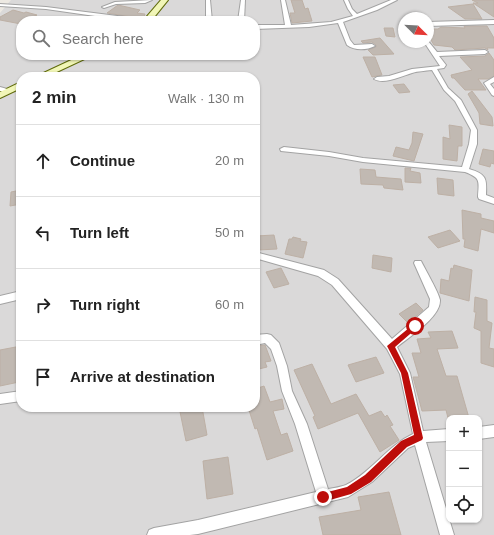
<!DOCTYPE html>
<meta charset="utf-8">
<style>
body{margin:0;font-family:Arial,sans-serif;background:#f2f2f2;color:#222}
.controls{position:absolute;right:12px;bottom:12px;display:grid;overflow:hidden;border-radius:8px;box-shadow:0 1px 3px #0004}
.controls button{width:36px;height:36px;display:grid;place-items:center;padding:0;border:0;border-bottom:1px solid #e0e0e0;background:#fff;color:#222;font:20px sans-serif}
.compass{position:absolute;left:398px;top:12px;width:36px;height:36px;border-radius:50%;background:#fff;box-shadow:0 1px 3px #0004;rotate:114deg}
.stop{position:absolute;width:12px;height:12px;margin:-9px;border:3px solid #bd0d0a;border-radius:50%;background:#fff}
.stop.end{background:#bd0d0a;border-color:#fff;box-shadow:0 1px 4px #0008}
.list{margin:0;padding:0;list-style:none}
h2{display:flex;justify-content:space-between;align-items:center;height:52px;margin:0;padding:0 16px;font-size:17px}
h2 small{font-size:13px;font-weight:400;color:#767676}
.list li{display:grid;grid-template-columns:26px 1fr auto;gap:12px;align-items:center;box-sizing:border-box;height:72px;padding:0 16px;border-top:1px solid #e0e0e0}
.list b{display:block;font-size:15px;white-space:nowrap}
.list em{font-size:13px;font-style:normal;color:#767676}
.icon{flex:none;width:22px;height:22px;fill:none;stroke:currentColor;stroke-width:2;stroke-linecap:round;stroke-linejoin:round}
.map{position:relative;flex:none;width:494px;height:535px;overflow:hidden}
.search{position:absolute;background:#fff;box-shadow:0 1px 3px #0004;left:16px;top:16px;width:244px;height:44px;display:flex;align-items:center;gap:10px;box-sizing:border-box;padding:0 14px;border-radius:16px;color:#767676;font-size:15px}
.panel{position:absolute;background:#fff;box-shadow:0 1px 3px #0004;left:16px;top:72px;width:244px;height:340px;border-radius:16px}
.map>svg:first-child{display:block}
</style>
<div class="map">
<svg width="494" height="535" viewBox="0 0 494 535">
<rect width="100%" height="100%" fill="#ede9e2"/>
<!-- residential -->
<path fill="#dad9d9" fill-rule="evenodd" d="M11,0H494V535H0V13ZM404,18H428V42H404ZM21,21H255V55H21ZM21,77H255V407H21ZM449,418H479V520H449Z"/>
<!-- building -->
<g fill="#c1b9b2" stroke="#bdb0a5">
<polygon points="291,0 302,0 305,9 308,8 312,21 292,23 290,13 295,13"/>
<polygon points="472,0 494,0 494,17 473,3 478,3"/>
<polygon points="473,4 482,19 465,19 448,7"/>
<polygon points="118,5 140,10 137,13 145,14 144,17 143,19 107,13"/>
<polygon points="13,10 24,13 26,12 37,15 25,21 21,21 21,24 0,20 0,17"/>
<polygon points="464,26 487,26 494,38 494,48 487,48 488,50 485,48 455,50 452,47 434,45 428,35 428,29 438,29 441,27 465,28"/>
<polygon points="384,28 393,28 395,37 386,36"/>
<polygon points="380,38 394,54 373,55 368,50 376,47 376,45 372,42 363,43 361,41"/>
<polygon points="489,53 494,60 494,76 488,79 478,79 486,90 465,90 454,78 452,78 451,75 472,70 460,57 485,56"/>
<polygon points="363,57 375,57 382,75 372,77"/>
<polygon points="404,84 410,92 399,93 393,85"/>
<polygon points="472,91 492,117 493,126 480,124 479,113 468,94"/>
<polygon points="449,125 462,127 462,146 458,146 457,161 443,159 443,137 450,139"/>
<polygon points="413,132 423,134 414,161 393,156 396,147 409,150 412,143"/>
<polygon points="483,149 494,151 494,164 491,163 490,167 479,164"/>
<polygon points="405,168 411,168 410,171 420,173 421,183 405,182"/>
<polygon points="360,169 375,170 376,177 401,179 403,190 384,188 383,185 361,184"/>
<polygon points="437,178 453,180 454,196 438,194"/>
<polygon points="21,190 21,204 10,206 11,192"/>
<polygon points="462,210 481,214 481,218 494,221 494,233 481,229 478,251 464,247 465,239 463,239"/>
<polygon points="450,230 460,241 438,248 428,237"/>
<polygon points="274,235 277,249 258,250 256,236"/>
<polygon points="293,237 301,239 300,241 307,242 303,258 285,254 289,239 292,239"/>
<polygon points="373,255 392,258 391,272 372,268"/>
<polygon points="454,265 472,270 469,301 440,293 441,279 449,281 451,268 453,269"/>
<polygon points="281,268 289,284 274,288 266,272"/>
<polygon points="475,297 487,300 487,321 492,323 489,348 494,349 494,367 481,363 481,331 474,328 476,312 474,312"/>
<polygon points="416,303 423,310 408,323 399,314"/>
<polygon points="452,331 458,348 437,349 446,376 457,376 469,418 448,418 446,410 422,411 413,377 419,377 412,353 421,353 417,339 431,338 428,332"/>
<polygon points="265,345 271,361 265,362 267,367 255,370 255,346"/>
<polygon points="21,346 19,382 0,386 0,350"/>
<polygon points="376,357 384,373 356,382 348,365"/>
<polygon points="312,364 331,404 356,394 369,416 381,411 385,417 387,415 393,425 390,426 399,440 380,452 358,413 318,429 313,417 315,416 294,370"/>
<polygon points="264,386 270,402 282,399 284,409 273,411 281,435 287,433 293,451 267,460 257,428 255,429 248,407 255,407 255,389"/>
<polygon points="179,407 202,407 207,435 186,441"/>
<polygon points="228,457 233,494 207,499 203,461"/>
<polygon points="389,492 401,535 323,535 319,517 361,510 358,497"/>
</g>
<g fill="none" stroke-linecap="round" stroke-linejoin="round">
<defs>
<g id="street">
<polygon points="152,0 145,3 116,4 104,8 102,7 115,2"/>
<polygon points="206,0 210,0 212,21 206,21"/>
<polygon points="241,0 245,0 244,21 238,21"/>
<path d="M281,0H285L291,25L331,22L353,16L348,9L344,0H348L352,9L357,14L391,0H397L377,10L343,22L350,40L354,45L372,44L375,46C367,50 355,51 347,45L338,23L309,27L255,29V25H285Z"/>
<polygon points="0,4 46,7 141,19 144,21 130,21 46,9 0,6"/>
<polygon points="494,20 494,24 428,26 428,22"/>
<path d="M428,41L437,52L485,50L488,52L485,54L439,56L446,65L444,68L437,69L448,88L461,100L477,130V144L469,169C486,174 487,178 486,195L494,198V204L479,199L478,197C479,181 481,178 465,172L363,162L329,156L281,151L280,149L284,147L329,152L363,158L462,167L469,144L471,130L455,101L444,90L432,70C425,71 418,71 412,73C402,76 384,85 374,79L377,77L389,76L412,69L440,66L424,42H428Z"/>
<polygon points="494,77 494,82 490,84 494,89 494,96 492,95 484,83"/>
<polygon points="0,87 11,90 12,91 9,93 0,91"/>
<path d="M255,252L324,270L338,279L392,339L429,307L430,299L414,263L415,261H421C425,269 439,293 440,300C441,317 409,337 397,347L410,373L423,431L449,429V441L426,442L454,535H440L415,445L408,448L372,482L348,497L198,534L190,535H147L149,530L154,528L198,520L316,492L295,424L282,391L277,366L271,349L265,343L255,345V335L267,334L271,335L279,343L287,366L292,391L307,424L328,489C334,488 341,487 346,485C372,472 387,446 413,434L400,374L387,349L332,285L318,276L255,258Z"/>
<polygon points="21,291 21,299 0,304 0,296"/>
<polygon points="21,391 21,401 0,404 0,394"/>
<polygon points="494,425 494,437 479,439 479,427"/>
</g>
<g id="secondary">
<polygon points="161,0 168,0 151,21 143,21"/>
<polygon points="82,55 93,55 46,77 35,77"/>
<polygon points="21,82 21,88 0,98 0,92"/>
</g>
</defs>
<!-- street casing -->
<use href="#street" stroke="#a3a3a3" stroke-width="2"/>
<!-- secondary casing -->
<use href="#secondary" stroke="#5f6b0a" stroke-width="2"/>
<!-- street -->
<use href="#street" fill="#fff" fill-rule="evenodd"/>
<!-- secondary -->
<use href="#secondary" fill="#f1f6b7" fill-rule="evenodd"/>
</g>
<!-- route -->
<polygon fill="#bd0d0a" points="415,323 417,324 417,328 395,347 408,373 423,438 422,440 407,447 371,482 351,494 323,502 320,500 318,497 320,494 347,487 365,475 401,441 414,435 401,373 387,346"/>
</svg>
<div class="controls">
<button>+</button>
<button>−</button>
<button><svg class="icon" aria-label="locate" viewBox="0 0 24 24"><circle cx="12" cy="12" r="6"/><path d="M12 2v4M12 18v4M2 12h4M18 12h4"/></svg></button>
</div>
<svg class="compass" viewBox="-18 -18 36 36"><path d="M0-13l5 13h-10z" fill="#e53935"/><path d="M0 13l5-13h-10z" fill="#767676"/></svg>
<div class="stop" style="left:415px;top:326px"></div>
<div class="stop end" style="left:323px;top:497px"></div>
<div class="search"><svg class="icon" aria-label="search" viewBox="0 0 24 24"><circle cx="10" cy="10" r="6"/><path d="M15 15l6 6"/></svg>Search here</div>
<section class="panel">
<h2>2 min<small>Walk · 130 m</small></h2>
<ul class="list">
<li><svg class="icon" aria-label="ahead" viewBox="0 0 24 24"><path d="M12 20V5M6 11l6-6 6 6"/></svg><div><b>Continue</b></div><em>20 m</em></li>
<li><svg class="icon" aria-label="left" viewBox="0 0 24 24"><path d="M17 20v-9H6M10 6l-5 5 5 5"/></svg><div><b>Turn left</b></div><em>50 m</em></li>
<li><svg class="icon" aria-label="right" viewBox="0 0 24 24"><path d="M7 20v-9h11M14 6l5 5-5 5"/></svg><div><b>Turn right</b></div><em>60 m</em></li>
<li><svg class="icon" aria-label="arrive" viewBox="0 0 24 24"><path d="M6 21V4h12l-3 4 3 4H6"/></svg><div><b>Arrive at destination</b></div></li>
</ul>
</section>
</div>
